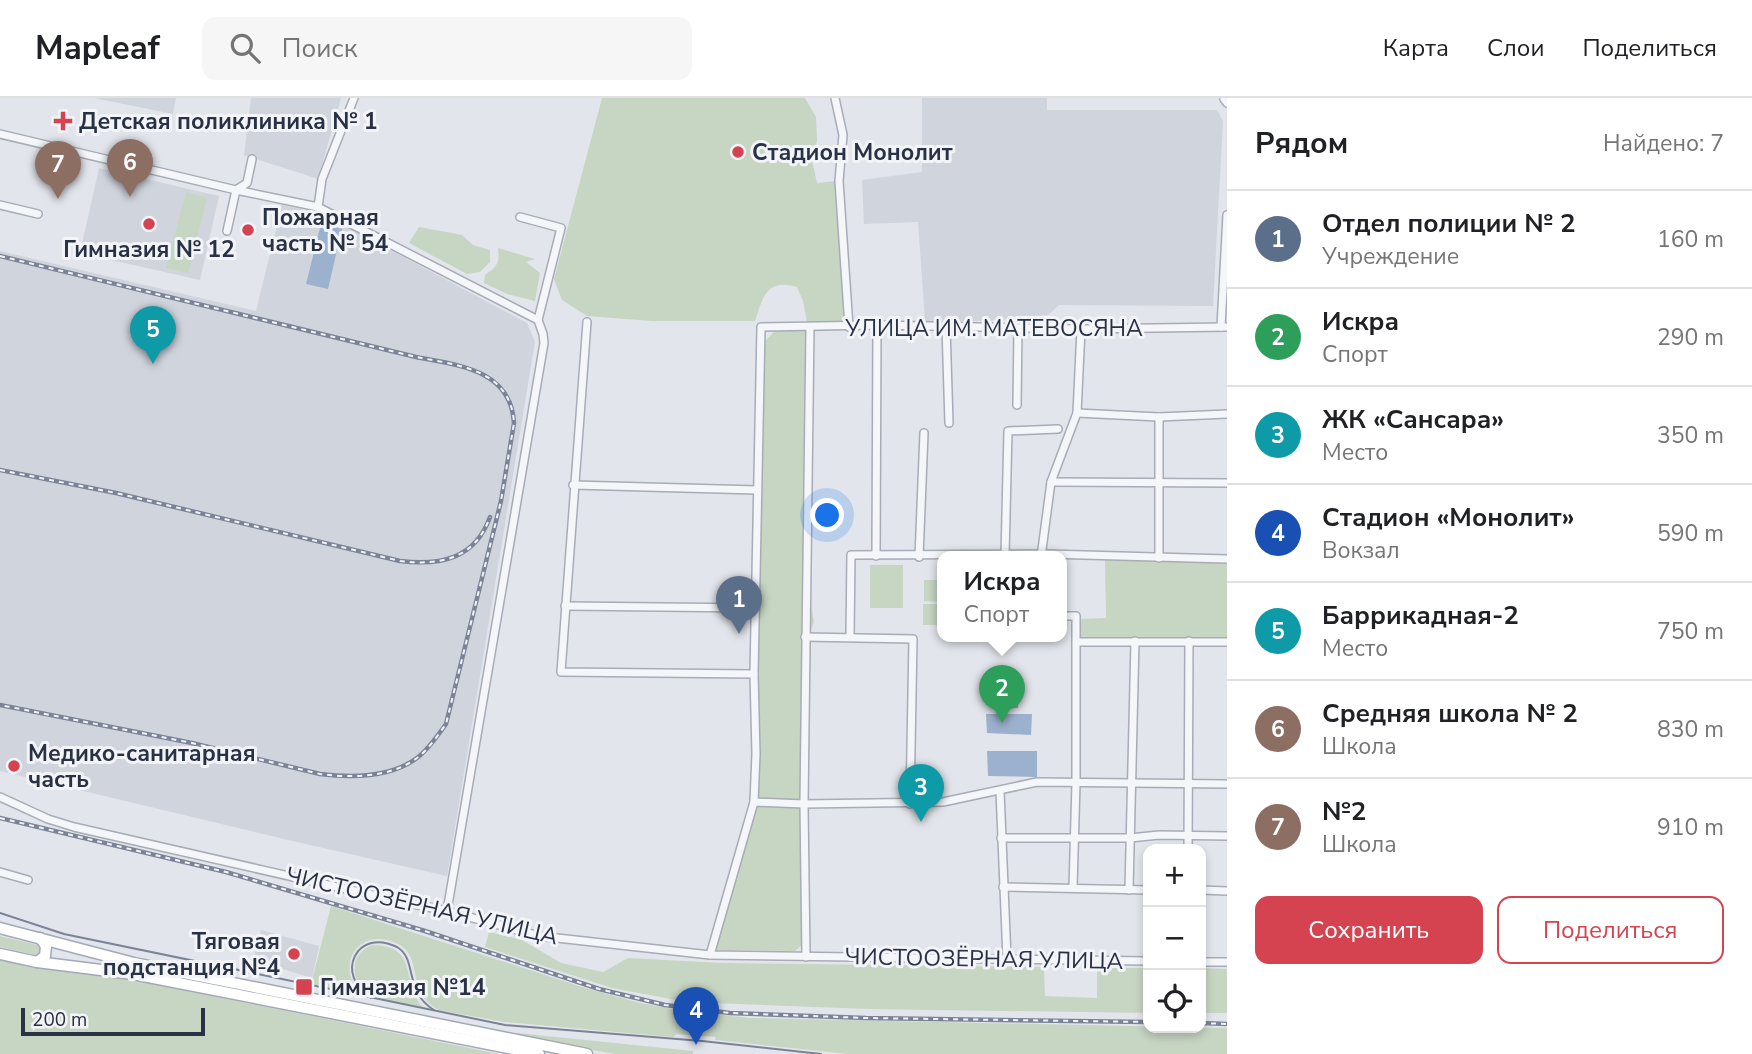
<!DOCTYPE html>
<html lang="ru">
<meta charset="utf-8">
<style>
body{margin:0;font-family:"Nunito Sans",sans-serif;background:#f6f6f6;color:#202124}
.controls{position:absolute;right:21px;bottom:21px;display:grid;overflow:hidden;border-radius:14px;box-shadow:0 4px 10px #0003}
.controls button{width:63px;height:63px;display:grid;place-items:center;padding:0;border:0;border-bottom:2px solid #e0e0e0;background:#fff;color:#202124;font:35px sans-serif}
.scale{position:absolute;left:21px;bottom:18px;width:184px;box-sizing:border-box;padding-left:7px;border:4px solid #293244;border-top:0;font-size:19px;line-height:24px;white-space:nowrap;color:#293244;-webkit-text-stroke:5px #f2f4f8;paint-order:stroke}
.you{position:absolute;left:828px;top:418px;width:24px;height:24px;margin:-18px;border:5px solid #fff;border-radius:50%;background:#1a73e8;box-shadow:0 0 0 10px #1a73e833}
.badge{display:grid;place-items:center;width:46px;height:46px;border-radius:50%;background:#d54350;color:#fff;font-size:23px;font-weight:700}
.pin{position:absolute;translate:-50% -58px;filter:drop-shadow(0 2px 4px #0008)}
.pin::after{content:'';position:absolute;top:37px;width:24px;height:21px;background:inherit;clip-path:polygon(0 0,100% 0,50% 100%)}
.popup{position:absolute;left:937px;top:453px;width:130px;height:91px;box-sizing:border-box;display:grid;place-content:center;border-radius:14px;background:#fff;filter:drop-shadow(0 2px 5px #0005);font-size:23px;white-space:nowrap;color:#757577}
.popup b{font-size:26px;color:#202124}
.popup::after{content:'';position:absolute;left:50%;top:100%;margin-left:-14px;border:14px solid transparent;border-top-color:#fff}
.list{margin:0;padding:0;list-style:none}
h2{display:flex;justify-content:space-between;align-items:center;height:91px;margin:0;padding:0 28px;font-size:30px}
h2 small{font-size:23px;font-weight:400;color:#757577}
.list li{display:grid;grid-template-columns:46px 1fr auto;gap:21px;align-items:center;box-sizing:border-box;height:98px;padding:0 28px;border-top:2px solid #e0e0e0}
.list b{display:block;font-size:26px;white-space:nowrap}
.list p{margin:0;font-size:23px;white-space:nowrap;color:#757577}
.list em{font-size:23px;font-style:normal;color:#757577}
.actions{display:flex;gap:14px;padding:21px 28px}
.actions a{flex:1;padding:16px 0;border:2px solid #d54350;border-radius:14px;text-align:center;font-size:24px;color:#d54350}
.actions .main{background:#d54350;color:#fff}
.icon{flex:none;width:38px;height:38px;fill:none;stroke:currentColor;stroke-width:2;stroke-linecap:round;stroke-linejoin:round}
.map{position:relative;flex:none;width:1227px;height:956px;overflow:hidden}
header{display:flex;align-items:center;gap:42px;box-sizing:border-box;height:98px;padding:0 35px;background:#fff;border-bottom:2px solid #e0e0e0}
header strong{font-size:33px}
nav{display:flex;gap:38px;margin-inline-start:auto;font-size:24px}
.search{width:490px;height:63px;background:#f6f6f6;display:flex;align-items:center;gap:18px;box-sizing:border-box;padding:0 24px;border-radius:14px;color:#757577;font-size:26px}
main{display:flex}
aside{flex:1;background:#fff}
.map>svg:first-child{display:block}
</style>
<header>
<strong>Mapleaf</strong>
<div class="search"><svg class="icon" aria-label="search" viewBox="0 0 24 24"><circle cx="10" cy="10" r="6"/><path d="M15 15l6 6"/></svg>Поиск</div>
<nav><a>Карта</a><a>Слои</a><a>Поделиться</a></nav>
</header>
<main>
<div class="map">
<svg width="1227" height="956" viewBox="0 0 1227 956">
<rect width="100%" height="100%" fill="#e2e5eb"/>
<!-- built -->
<g fill="#d0d4dd">
<polygon points="94,0 176,0 173,16"/>
<polygon points="251,0 341,0 318,81 244,57"/>
<polygon points="922,0 1047,0 1047,12 1217,12 1223,23 1213,208 1059,207 1048,217 988,223 925,223 918,124 864,126 862,82 922,74"/>
<polygon points="99,70 219,98 200,182 80,155"/>
<polygon points="282,107 323,116 527,225 535,244 447,778 288,742 0,673 0,153 256,213"/>
<polygon points="261,832 319,848 312,880 253,862"/>
</g>
<!-- green -->
<g fill="#c7d5c3">
<path d="M602,0H805L816,19L817,43L812,62L817,85L836,83L846,225L807,224L803,203L797,189C767,180 763,198 755,223H652L587,218L562,202L554,181Z"/>
<polygon points="186,94 207,100 188,175 166,170"/>
<polygon points="419,129 462,137 473,147 490,152 490,164 480,174 467,176 409,145"/>
<path d="M498,150L535,161L526,164L540,175L535,203L507,196L484,185L485,177C497,169 500,165 498,150Z"/>
<polygon points="775,233 808,233 806,486 814,523 809,538 805,844 795,853 715,852 756,704 755,576 762,246"/>
<polygon points="1105,459 1227,462 1227,542 1081,541 1080,521 1106,520"/>
<rect x="870" y="467" width="33" height="43"/>
<polygon points="924,482 942,482 942,504 924,503"/>
<rect x="923" y="506" width="19" height="21"/>
<path d="M331,808L582,889L640,905L673,911L749,920L1227,930V956H849L715,942L716,939L677,936L673,939L504,924L439,912C405,894 424,859 398,846C360,827 333,866 361,897L311,886Z"/>
<polygon points="489,834 522,842 561,865 603,874 628,860 722,865 1044,869 1045,898 1097,900 1097,870 1148,870 1148,915 869,911 687,904 612,890 485,849"/>
<polygon points="0,838 37,847 41,853 40,858 0,849"/>
<path d="M372,847C421,848 399,885 424,910C400,905 350,904 355,867C356,857 363,851 372,847Z"/>
<polygon points="0,863 128,881 499,956 0,956"/>
<polygon points="1201,870 1227,871 1227,915 1201,915"/>
<polygon points="517,935 693,953 693,956 615,956 516,938"/>
</g>
<!-- water -->
<g fill="#9cb1cd">
<polygon points="321,126 342,131 328,191 306,186"/>
<polygon points="1001,588 1019,588 1018,610 1001,610"/>
<polygon points="986,616 1032,616 1031,637 987,635"/>
<polygon points="1037,653 1037,679 988,678 987,653"/>
</g>
<g fill="none" stroke-linecap="round" stroke-linejoin="round">
<defs>
<g id="minor">
<polyline points="835,0 843,37 839,83 849,229"/>
<polyline points="1224,1 1227,5"/>
<polyline points="0,36 236,92 318,109 538,222"/>
<polyline points="0,107 38,116"/>
<polyline points="318,109 322,81 354,0"/>
<polyline points="227,133 236,92 247,85 252,61"/>
<polyline points="587,224 561,574 754,576"/>
<polyline points="946,229 949,325"/>
<polyline points="1221,229 1227,117"/>
<polyline points="1017,307 1018,230"/>
<polyline points="1077,315 1159,319 1227,316"/>
<polyline points="1051,384 1227,385"/>
<polyline points="573,387 757,392"/>
<polyline points="876,458 877,227"/>
<polyline points="1005,458 1008,333 1058,331"/>
<polyline points="919,459 924,335"/>
<polyline points="1041,459 1051,384 1077,315 1081,231"/>
<polyline points="1159,460 1159,319"/>
<polyline points="565,508 755,510"/>
<polyline points="1062,518 1076,518 1076,685 1073,790"/>
<polyline points="850,538 851,457 1048,456 1227,461"/>
<polyline points="805,539 913,541 910,706"/>
<polyline points="1077,544 1227,544"/>
<polyline points="1000,693 1007,861"/>
<polyline points="0,699 48,721 74,729 390,801 447,813 539,838 710,857 1148,863"/>
<polyline points="754,704 804,706 943,704 1037,684 1227,686"/>
<polyline points="1001,740 1130,740 1159,737 1227,738"/>
<polyline points="1188,751 1189,543"/>
<polyline points="0,774 28,782"/>
<polyline points="1003,789 1148,792"/>
<polyline points="1129,792 1135,543"/>
<polyline points="1201,792 1227,793"/>
<polyline points="447,813 544,245 543,236 538,222 561,130 520,119"/>
<polyline points="710,857 754,704 756,656 754,576 761,229 877,227 1081,231 1227,229"/>
<polyline points="806,859 804,706 810,229"/>
<polyline points="1201,864 1227,864"/>
</g>
<g id="primary">
<polyline points="0,830 134,865 587,956"/>
<polyline points="0,856 37,864 133,876 539,956"/>
<polyline points="37,864 45,858 46,848 40,840"/>
</g>
</defs>
<!-- minor casing -->
<use href="#minor" stroke="#a7acb6" stroke-width="10"/>
<!-- primary casing -->
<use href="#primary" stroke="#a1a9b8" stroke-width="13"/>
<!-- minor -->
<use href="#minor" stroke="#f5f6f9" stroke-width="7"/>
<!-- primary -->
<use href="#primary" stroke="#fff" stroke-width="10"/>
<!-- tram -->
<g stroke="#7b8396" stroke-width="2">
<polyline points="0,815 64,836 505,927 702,943 821,956"/>
<path d="M371,900C334,877 356,829 397,849C418,861 403,893 434,912"/>
</g>
<defs>
<g id="rail">
<path d="M0,158L416,259C457,267 511,271 514,325L501,403L446,626C438,637 429,651 417,660C390,680 352,680 320,676L192,645L0,607"/>
<path d="M0,372L116,395L400,463C440,468 475,461 490,419"/>
<polyline points="0,720 226,774 425,833 599,891 665,907 730,915 866,920 1148,924"/>
<polyline points="1201,925 1227,926"/>
</g>
</defs>
<!-- rail casing -->
<use href="#rail" stroke="#7b8396" stroke-width="4.5"/>
<!-- rail -->
<use href="#rail" stroke="#f2f4f8" stroke-width="2" stroke-dasharray="5" stroke-linecap="butt"/>
</g>
<!-- markers -->
<g fill="#d54350" stroke="#f2f4f8" stroke-width="2.5">
<path d="M59.5 12.5h7v7h7v7h-7v7h-7v-7h-7v-7h7z"/>
<circle cx="738" cy="54" r="7"/>
<circle cx="149" cy="126" r="7"/>
<circle cx="248" cy="132" r="7"/>
<circle cx="14" cy="668" r="7"/>
<circle cx="294" cy="856" r="7"/>
<rect x="295" y="880" width="18" height="18" rx="3.5"/>
</g>
<g text-anchor="middle" dominant-baseline="central" stroke-width="6" stroke-linejoin="round" paint-order="stroke">
<!-- poi labels -->
<g font-size="23" font-weight="bold" fill="#293244" stroke="#f2f4f8" text-anchor="start">
<text x="79" y="23">Детская поликлиника № 1</text>
<text x="752" y="54">Стадион Монолит</text>
<text x="262" y="119">Пожарная<tspan x="262" dy="26">часть № 54</tspan></text>
<text x="149" y="151" text-anchor="middle">Гимназия № 12</text>
<text x="28" y="655">Медико-санитарная<tspan x="28" dy="26">часть</tspan></text>
<text x="280" y="843" text-anchor="end">Тяговая<tspan x="280" dy="26">подстанция №4</tspan></text>
<text x="320" y="889">Гимназия №14</text>
</g>
<!-- street labels -->
<g font-size="23" fill="#293244" stroke="#f2f4f8">
<text x="994" y="230">УЛИЦА ИМ. МАТЕВОСЯНА</text>
<text transform="translate(422 808) rotate(13)">ЧИСТООЗЁРНАЯ УЛИЦА</text>
<text transform="translate(984 861) rotate(1)">ЧИСТООЗЁРНАЯ УЛИЦА</text>
</g>
</g>
</svg>
<div class="controls">
<button>+</button>
<button>−</button>
<button><svg class="icon" aria-label="locate" viewBox="0 0 24 24"><circle cx="12" cy="12" r="6"/><path d="M12 2v4M12 18v4M2 12h4M18 12h4"/></svg></button>
</div>
<div class="scale">200 m</div>
<div class="you"></div>
<div class="pin badge" style="left:739px;top:536px;background:#5c6f8a">1</div>
<div class="pin badge" style="left:1002px;top:625px;background:#2e9e5b">2</div>
<div class="popup"><b>Искра</b>Спорт</div>
<div class="pin badge" style="left:921px;top:724px;background:#0f9aa8">3</div>
<div class="pin badge" style="left:696px;top:947px;background:#1a4fb4">4</div>
<div class="pin badge" style="left:153px;top:266px;background:#0f9aa8">5</div>
<div class="pin badge" style="left:130px;top:99px;background:#8d6e63">6</div>
<div class="pin badge" style="left:58px;top:101px;background:#8d6e63">7</div>
</div>
<aside>
<h2>Рядом<small>Найдено: 7</small></h2>
<ul class="list">
<li><span class="badge" style="background:#5c6f8a">1</span><div><b>Отдел полиции № 2</b><p>Учреждение</p></div><em>160 m</em></li>
<li><span class="badge" style="background:#2e9e5b">2</span><div><b>Искра</b><p>Спорт</p></div><em>290 m</em></li>
<li><span class="badge" style="background:#0f9aa8">3</span><div><b>ЖК «Сансара»</b><p>Место</p></div><em>350 m</em></li>
<li><span class="badge" style="background:#1a4fb4">4</span><div><b>Стадион «Монолит»</b><p>Вокзал</p></div><em>590 m</em></li>
<li><span class="badge" style="background:#0f9aa8">5</span><div><b>Баррикадная-2</b><p>Место</p></div><em>750 m</em></li>
<li><span class="badge" style="background:#8d6e63">6</span><div><b>Средняя школа № 2</b><p>Школа</p></div><em>830 m</em></li>
<li><span class="badge" style="background:#8d6e63">7</span><div><b>№2</b><p>Школа</p></div><em>910 m</em></li>
</ul>
<div class="actions"><a class="main">Сохранить</a><a>Поделиться</a></div>
</aside>
</main>
